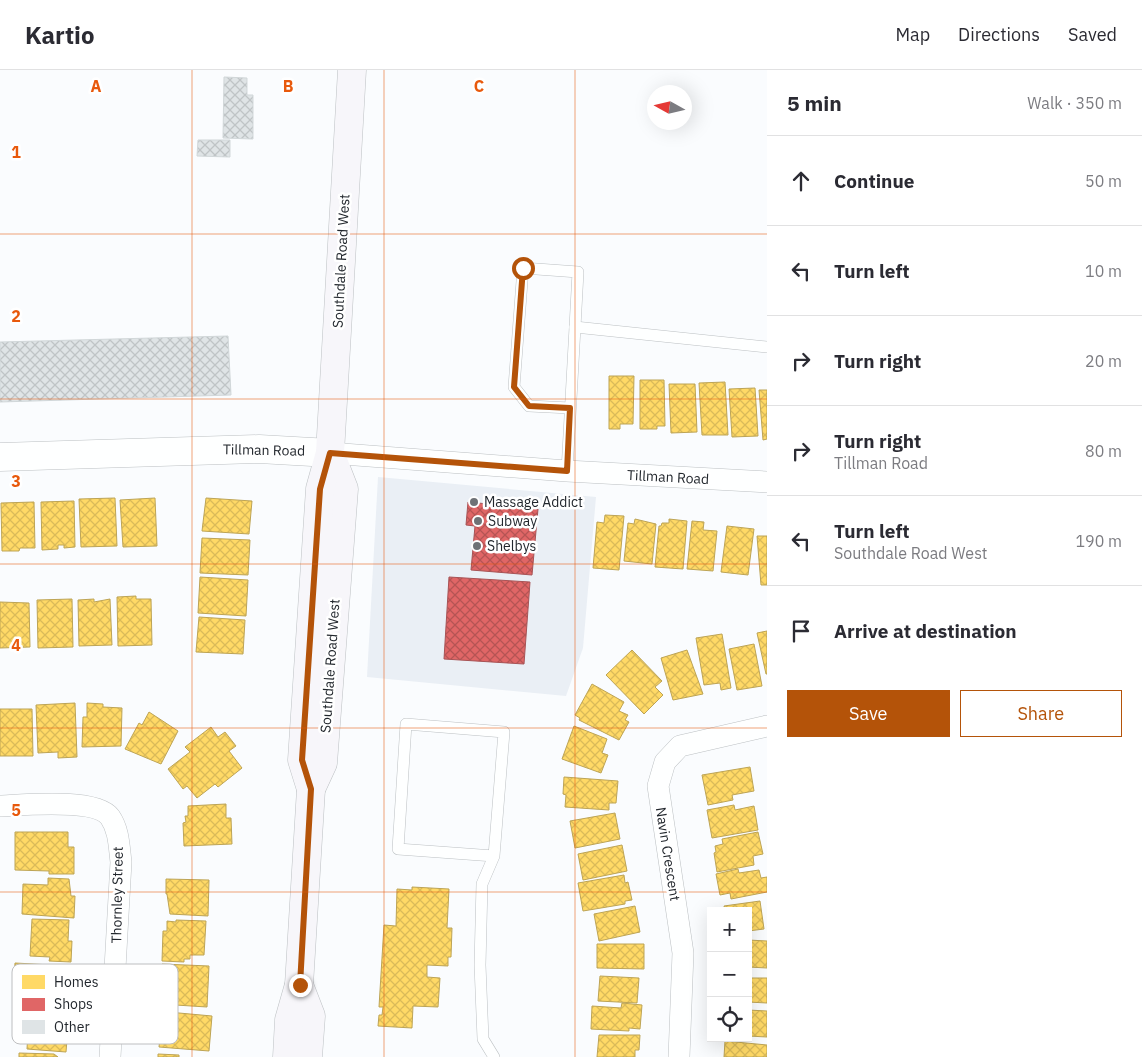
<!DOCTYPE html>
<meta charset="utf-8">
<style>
body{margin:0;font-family:"IBM Plex Sans",sans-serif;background:#f7f7f7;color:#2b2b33}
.controls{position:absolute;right:15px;bottom:15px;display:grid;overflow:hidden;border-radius:0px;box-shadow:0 5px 20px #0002}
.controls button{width:45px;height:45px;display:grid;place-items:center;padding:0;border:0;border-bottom:1px solid #e1e1e2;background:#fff;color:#2b2b33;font:25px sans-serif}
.compass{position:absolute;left:647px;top:15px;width:45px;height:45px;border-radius:50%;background:#fff;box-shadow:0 5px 20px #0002;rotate:278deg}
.stop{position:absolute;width:15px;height:15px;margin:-11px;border:4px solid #b45309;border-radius:50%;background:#fff}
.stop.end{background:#b45309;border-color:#fff;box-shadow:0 1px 5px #0008}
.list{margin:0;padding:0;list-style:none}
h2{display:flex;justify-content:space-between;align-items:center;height:65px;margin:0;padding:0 20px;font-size:21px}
h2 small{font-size:16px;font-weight:400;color:#7c7c81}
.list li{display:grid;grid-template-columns:32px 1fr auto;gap:15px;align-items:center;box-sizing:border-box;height:90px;padding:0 20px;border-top:1px solid #e1e1e2}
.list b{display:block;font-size:19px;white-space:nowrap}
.list p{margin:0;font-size:16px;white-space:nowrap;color:#7c7c81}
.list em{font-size:16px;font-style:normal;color:#7c7c81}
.actions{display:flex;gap:10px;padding:15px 20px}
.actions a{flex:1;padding:11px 0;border:1px solid #b45309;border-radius:0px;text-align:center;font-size:18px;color:#b45309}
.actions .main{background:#b45309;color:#fff}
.icon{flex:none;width:28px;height:28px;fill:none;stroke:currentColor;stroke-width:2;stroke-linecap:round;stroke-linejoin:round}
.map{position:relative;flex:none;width:767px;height:987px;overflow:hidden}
header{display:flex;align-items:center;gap:30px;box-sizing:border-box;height:70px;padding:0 25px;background:#fff;border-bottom:1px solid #e1e1e2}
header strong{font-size:24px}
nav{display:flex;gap:28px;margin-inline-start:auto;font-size:18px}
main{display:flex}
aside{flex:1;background:#fff}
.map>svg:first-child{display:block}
</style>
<header>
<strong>Kartio</strong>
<nav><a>Map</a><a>Directions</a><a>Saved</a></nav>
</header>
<main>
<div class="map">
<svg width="767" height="987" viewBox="0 0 767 987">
<defs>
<pattern id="homes-cross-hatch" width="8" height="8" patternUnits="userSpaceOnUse" patternTransform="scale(1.25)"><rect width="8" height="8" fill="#ffd966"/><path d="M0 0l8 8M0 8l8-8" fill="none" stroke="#daba59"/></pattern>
<pattern id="shops-cross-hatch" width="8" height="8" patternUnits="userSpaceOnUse" patternTransform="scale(1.25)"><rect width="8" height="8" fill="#e06666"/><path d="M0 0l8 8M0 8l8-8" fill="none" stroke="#b55454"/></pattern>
<pattern id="building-cross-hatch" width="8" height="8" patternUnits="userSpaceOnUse" patternTransform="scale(1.25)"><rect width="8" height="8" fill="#dfe4e6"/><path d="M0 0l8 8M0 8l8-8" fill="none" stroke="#bfc4c6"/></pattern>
</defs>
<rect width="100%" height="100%" fill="#fafcfe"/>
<!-- built -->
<polygon fill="#eaeff5" points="378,407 596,427 583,578 566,626 367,607"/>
<!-- homes -->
<g fill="url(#homes-cross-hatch)" stroke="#bda455">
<polygon points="609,306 634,306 633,354 620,354 620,359 609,359"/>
<polygon points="640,310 664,310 665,356 657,356 657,359 640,359"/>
<polygon points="725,312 728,365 702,365 699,313"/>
<polygon points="669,314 695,314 697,362 671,363"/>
<polygon points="755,318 758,366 732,367 729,319"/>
<polygon points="759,320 767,320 767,369 763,370"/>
<polygon points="115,428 117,476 81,477 79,429"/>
<polygon points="155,428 157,476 123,477 120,430"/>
<polygon points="206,428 252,431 249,464 202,461"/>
<polygon points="74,431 75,477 64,478 64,475 58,475 58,479 42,480 41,432"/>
<polygon points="34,432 35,478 20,478 19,481 2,481 1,433"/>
<polygon points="605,445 624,446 619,500 593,498 597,452 604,453"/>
<polygon points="635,449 656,454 652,494 624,491 628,453 634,454"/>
<polygon points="669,449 687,451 683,499 655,497 659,456 661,456 662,453 669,453"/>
<polygon points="692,451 704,452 703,460 717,461 713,501 687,499"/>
<polygon points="727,456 754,459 748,505 721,502"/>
<polygon points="757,466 767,466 767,515 761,515"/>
<polygon points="202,468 250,470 248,505 200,503"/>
<polygon points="200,507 248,510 246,546 198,543"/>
<polygon points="136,526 136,529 151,529 152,575 118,576 117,527"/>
<polygon points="72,529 73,577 38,578 37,530"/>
<polygon points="94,529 94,532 110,529 112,575 79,576 78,530"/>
<polygon points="0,532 29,533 30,577 0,578"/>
<polygon points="199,547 245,550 243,584 196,582"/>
<polygon points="767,561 767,604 766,604 757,563"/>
<polygon points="722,564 731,618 721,620 720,613 704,615 696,568"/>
<polygon points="754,574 762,616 737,620 729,579"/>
<polygon points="632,580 662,611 655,617 663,625 644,644 606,605"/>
<polygon points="687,580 703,624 673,630 661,588"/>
<polygon points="592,614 624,632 619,641 628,645 625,650 629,652 619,670 579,650 580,648 575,645"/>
<polygon points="75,633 77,687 58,688 58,682 38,683 36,635"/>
<polygon points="87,633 103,634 103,637 122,638 121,676 82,677 83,647 87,647"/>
<polygon points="0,639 32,639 33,686 0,686"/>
<polygon points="149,642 178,661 161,694 125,679 139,653 142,655"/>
<polygon points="574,656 607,669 602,683 608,685 601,703 562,689"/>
<polygon points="211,657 218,667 225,662 236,676 229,681 242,698 218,717 215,714 197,728 187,716 183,719 168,699 190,682 185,677"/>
<polygon points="750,697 754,721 732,725 733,730 708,735 702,705"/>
<polygon points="564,707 618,711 616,733 609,733 609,740 565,737 566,725 563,724"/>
<polygon points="226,734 226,748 231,748 232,774 184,776 183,753 186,752 185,746 188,746 188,736"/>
<polygon points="734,735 735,740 754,736 758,760 712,768 707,740"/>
<polygon points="615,743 620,769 575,778 570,751"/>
<polygon points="15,762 68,762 68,777 74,777 74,804 49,804 49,801 15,800"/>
<polygon points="758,762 763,784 753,786 754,795 717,802 714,783 716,782 715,776 723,774 722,769"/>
<polygon points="622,775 627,801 583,810 578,784"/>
<polygon points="738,799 739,803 759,800 761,808 767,807 767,822 731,829 730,823 720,825 716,804"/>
<polygon points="624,805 625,813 628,812 632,830 625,831 625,834 583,841 578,813"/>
<polygon points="48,808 69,809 71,826 75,826 74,848 22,844 23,814 48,815"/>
<polygon points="166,809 209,810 208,846 170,844 167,824 166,824"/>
<polygon points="412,817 449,819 447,858 452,858 451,887 448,887 448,896 427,895 427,907 440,908 438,937 413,936 412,958 378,956 379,945 382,945 383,937 379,937 384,855 396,856 397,819 412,820"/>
<polygon points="760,831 764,859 748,861 748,841 725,841 724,836"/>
<polygon points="635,836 640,862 599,871 594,844"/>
<polygon points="32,849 69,850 68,871 72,871 71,892 49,891 50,887 30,886"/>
<polygon points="176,850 206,851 204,885 190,885 190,889 184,889 184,892 162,891 163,861 167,861 167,851 176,852"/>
<polygon points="748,870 767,871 767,898 748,897"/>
<polygon points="597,874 644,874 644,899 597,898"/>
<polygon points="15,893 70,896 68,936 13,933"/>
<polygon points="162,894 209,896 207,937 160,934"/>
<polygon points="600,906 639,908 637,933 598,931"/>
<polygon points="748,908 767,908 767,933 748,932"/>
<polygon points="622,933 642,935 640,959 629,958 629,961 591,959 592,936 621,938"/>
<polygon points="748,940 767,941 767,967 748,966"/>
<polygon points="157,941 212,946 209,981 159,977 161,958 156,957"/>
<polygon points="29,942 69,945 66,982 27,979"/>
<polygon points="599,965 640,965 639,980 635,980 635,987 597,987"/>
<polygon points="725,971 767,975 767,987 724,987"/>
<polygon points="19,983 54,984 58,987 19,987"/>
<polygon points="158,984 179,985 179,987 158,987"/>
</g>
<!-- shops -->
<g fill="url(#shops-cross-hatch)" stroke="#a75355">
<polygon points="468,432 538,439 532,505 471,500 475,456 466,455"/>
<polygon points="449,507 530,512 524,594 444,589"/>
</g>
<!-- building -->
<g fill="url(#building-cross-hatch)" stroke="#d1d7d9">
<polygon points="224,7 247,8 247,25 253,25 253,69 223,68"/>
<polygon points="198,70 230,70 230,87 197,86"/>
<polygon points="228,266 231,325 0,332 0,272"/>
</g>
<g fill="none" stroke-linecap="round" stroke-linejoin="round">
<defs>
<g id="service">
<polyline points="570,338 529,336 514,317 523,198 578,202 575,257"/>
<polyline points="567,401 575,257 767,277"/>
<polyline points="494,987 483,969 480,895 482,814 494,786 504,662 406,654 398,779 494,786"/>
</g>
<g id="minor">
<polyline points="330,383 567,401 767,412"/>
<path d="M0,736C23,735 96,728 110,747C119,760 119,776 121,792L110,987"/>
<polyline points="679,987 683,883 658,716 665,692 680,676 767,656"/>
</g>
<polyline id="tertiary" points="0,387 259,379 330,383"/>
<g id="secondary">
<polyline points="311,719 323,693 344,419 330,383"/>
<polyline points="299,915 311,946 308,987"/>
<polyline points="287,987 289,950 299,915 311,719 302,690 320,419 330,383 352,0"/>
</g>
</defs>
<!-- service casing -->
<use href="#service" stroke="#bcc0c3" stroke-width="12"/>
<!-- minor casing -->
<use href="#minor" stroke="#bcc0c3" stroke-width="22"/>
<!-- tertiary casing -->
<use href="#tertiary" stroke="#bcc0c3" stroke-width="29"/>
<!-- secondary casing -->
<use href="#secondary" stroke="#bcc0c3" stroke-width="29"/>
<!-- service -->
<use href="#service" stroke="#feffff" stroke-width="11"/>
<!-- minor -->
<use href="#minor" stroke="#feffff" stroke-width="21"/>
<!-- tertiary -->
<use href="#tertiary" stroke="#feffff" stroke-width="28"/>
<!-- secondary -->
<use href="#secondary" stroke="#f7f6fa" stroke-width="28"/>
</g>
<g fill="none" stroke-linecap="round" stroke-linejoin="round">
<!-- route -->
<polyline stroke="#b45309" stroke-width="6" points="300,915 311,719 302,690 320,419 330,383 567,401 570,338 529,336 514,317 523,198"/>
</g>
<!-- grid -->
<path fill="none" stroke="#e8590c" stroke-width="1" stroke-opacity="0.55" d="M192,0V987M384,0V987M575,0V987M0,164H767M0,329H767M0,494H767M0,658H767M0,822H767"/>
<!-- markers -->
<g fill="#6e7276" stroke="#fff" stroke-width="2">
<circle cx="474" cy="432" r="5"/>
<circle cx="478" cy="451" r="5"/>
<circle cx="477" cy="476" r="5"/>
</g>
<g text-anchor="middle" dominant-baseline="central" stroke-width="5" stroke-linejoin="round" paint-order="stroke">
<!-- street labels -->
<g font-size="14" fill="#22272d" stroke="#fff">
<text transform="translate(341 191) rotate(-87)">Southdale Road West</text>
<text transform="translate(264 380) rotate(1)">Tillman Road</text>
<text transform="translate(668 407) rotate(3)">Tillman Road</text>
<text transform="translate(330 596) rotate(-86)">Southdale Road West</text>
<text transform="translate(668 784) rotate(81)">Navin Crescent</text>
<text transform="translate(117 825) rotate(-89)">Thornley Street</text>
</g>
<!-- poi labels -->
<g font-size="14" fill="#22272d" stroke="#fff" text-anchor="start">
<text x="484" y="432">Massage Addict</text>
<text x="488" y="451">Subway</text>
<text x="487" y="476">Shelbys</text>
</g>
</g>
<!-- legend -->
<rect x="12" y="894" width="166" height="80" rx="8" fill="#fff" stroke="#bdbec0" stroke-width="1"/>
<rect x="22" y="905" width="23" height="14" fill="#ffd966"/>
<rect x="22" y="928" width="23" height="13" fill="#e06666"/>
<rect x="22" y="950" width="23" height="14" fill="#dfe4e6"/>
<g font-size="14" fill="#22272d">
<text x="54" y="917">Homes</text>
<text x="54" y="939">Shops</text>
<text x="54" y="962">Other</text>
</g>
<g font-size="16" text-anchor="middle" font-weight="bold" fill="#e8590c" stroke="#fff" stroke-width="5" stroke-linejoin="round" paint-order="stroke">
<text x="96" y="22">A</text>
<text x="288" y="22">B</text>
<text x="479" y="22">C</text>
<text x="16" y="88">1</text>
<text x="16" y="252">2</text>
<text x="16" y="417">3</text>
<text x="16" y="581">4</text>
<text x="16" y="746">5</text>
</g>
</svg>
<div class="controls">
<button>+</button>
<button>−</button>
<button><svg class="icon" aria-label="locate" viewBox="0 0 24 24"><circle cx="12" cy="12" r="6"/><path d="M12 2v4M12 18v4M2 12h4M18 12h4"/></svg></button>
</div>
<svg class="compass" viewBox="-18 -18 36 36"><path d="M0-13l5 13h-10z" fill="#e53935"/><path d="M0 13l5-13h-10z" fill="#7c7c81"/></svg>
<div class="stop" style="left:523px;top:198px"></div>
<div class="stop end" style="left:300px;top:915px"></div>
</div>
<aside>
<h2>5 min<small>Walk · 350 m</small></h2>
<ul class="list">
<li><svg class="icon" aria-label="ahead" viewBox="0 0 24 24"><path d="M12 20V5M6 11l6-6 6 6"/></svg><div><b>Continue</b></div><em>50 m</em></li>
<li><svg class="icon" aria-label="left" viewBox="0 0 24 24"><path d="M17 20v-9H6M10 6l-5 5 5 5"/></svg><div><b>Turn left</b></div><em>10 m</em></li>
<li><svg class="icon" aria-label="right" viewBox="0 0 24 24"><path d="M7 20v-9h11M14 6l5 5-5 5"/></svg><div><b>Turn right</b></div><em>20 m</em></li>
<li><svg class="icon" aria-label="right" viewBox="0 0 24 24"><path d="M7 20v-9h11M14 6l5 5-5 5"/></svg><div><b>Turn right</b><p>Tillman Road</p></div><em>80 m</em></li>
<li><svg class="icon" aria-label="left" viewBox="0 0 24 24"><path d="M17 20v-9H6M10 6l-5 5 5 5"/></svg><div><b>Turn left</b><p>Southdale Road West</p></div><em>190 m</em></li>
<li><svg class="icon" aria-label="arrive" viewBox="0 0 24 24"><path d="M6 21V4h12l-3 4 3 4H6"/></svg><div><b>Arrive at destination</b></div></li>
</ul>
<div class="actions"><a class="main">Save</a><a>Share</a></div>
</aside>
</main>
